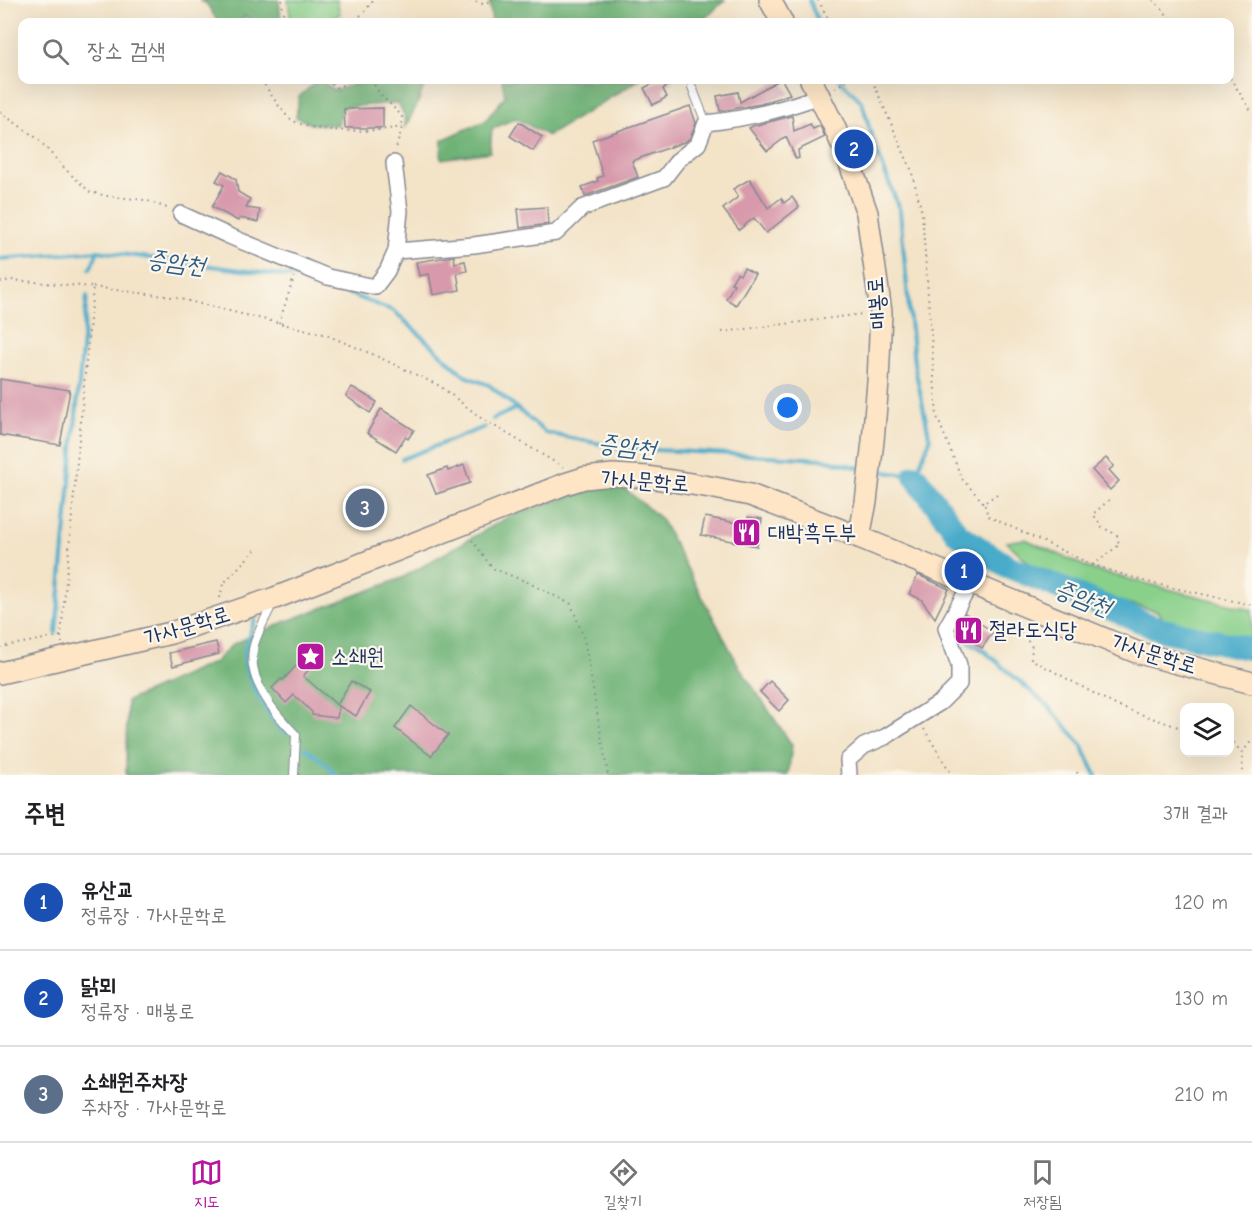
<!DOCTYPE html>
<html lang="ko">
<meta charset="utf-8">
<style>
body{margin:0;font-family:"Comic Neue","Poor Story",sans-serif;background:#f6f6f6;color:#202124}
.controls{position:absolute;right:18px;bottom:18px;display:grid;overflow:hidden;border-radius:12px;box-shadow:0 6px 24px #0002}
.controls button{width:54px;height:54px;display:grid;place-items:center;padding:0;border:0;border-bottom:2px solid #e0e0e0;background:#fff;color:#202124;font:30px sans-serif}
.you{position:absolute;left:788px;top:408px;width:21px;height:21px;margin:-15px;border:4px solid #fff;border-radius:50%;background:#1a73e8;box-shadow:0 0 0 9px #1a73e833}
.badge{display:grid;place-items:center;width:39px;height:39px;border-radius:50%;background:#b5179e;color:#fff;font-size:20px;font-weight:700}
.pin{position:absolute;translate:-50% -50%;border:3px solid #fff;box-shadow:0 2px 6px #0006}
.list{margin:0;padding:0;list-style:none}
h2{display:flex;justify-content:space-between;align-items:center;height:78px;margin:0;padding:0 24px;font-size:26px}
h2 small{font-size:20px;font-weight:400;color:#757577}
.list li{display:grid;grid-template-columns:39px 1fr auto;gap:18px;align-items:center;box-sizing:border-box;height:96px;padding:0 24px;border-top:2px solid #e0e0e0}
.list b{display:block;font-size:22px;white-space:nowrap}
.list p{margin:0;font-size:20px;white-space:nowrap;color:#757577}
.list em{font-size:20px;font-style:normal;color:#757577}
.icon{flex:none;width:33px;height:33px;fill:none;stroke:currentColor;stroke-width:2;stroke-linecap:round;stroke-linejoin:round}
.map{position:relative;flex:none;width:1252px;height:775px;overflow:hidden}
.search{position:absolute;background:#fff;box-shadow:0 6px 24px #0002;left:18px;right:18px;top:18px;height:66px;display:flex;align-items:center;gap:15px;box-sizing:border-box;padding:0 21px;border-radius:12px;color:#757577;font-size:22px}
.sheet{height:366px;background:#fff}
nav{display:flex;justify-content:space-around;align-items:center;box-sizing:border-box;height:84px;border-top:2px solid #e0e0e0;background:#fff;font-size:16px;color:#757577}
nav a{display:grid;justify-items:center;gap:3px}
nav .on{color:#b5179e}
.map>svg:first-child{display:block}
</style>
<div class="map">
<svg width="1252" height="775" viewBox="0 0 1252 775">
<rect width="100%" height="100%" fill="#fbf7ec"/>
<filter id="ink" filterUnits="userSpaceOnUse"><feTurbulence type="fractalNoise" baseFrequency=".0167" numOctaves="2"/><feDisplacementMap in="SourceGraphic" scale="12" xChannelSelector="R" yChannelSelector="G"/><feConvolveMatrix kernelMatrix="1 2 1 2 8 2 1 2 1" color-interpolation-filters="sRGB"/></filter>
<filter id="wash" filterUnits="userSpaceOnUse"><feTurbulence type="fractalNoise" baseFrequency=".008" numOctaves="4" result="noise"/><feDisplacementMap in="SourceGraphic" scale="24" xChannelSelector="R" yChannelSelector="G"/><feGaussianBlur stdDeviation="1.35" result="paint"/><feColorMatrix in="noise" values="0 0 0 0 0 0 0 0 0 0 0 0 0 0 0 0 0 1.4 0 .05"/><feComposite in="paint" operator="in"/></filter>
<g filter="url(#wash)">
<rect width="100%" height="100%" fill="#f3e3c7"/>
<!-- green -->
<g fill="#89d08a" stroke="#528074" stroke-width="1.5">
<polygon points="288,0 337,0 340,14 326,22 291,22"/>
<polygon points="1025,539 1093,570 1252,610 1252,640 1164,621 1157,611 1091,594 1046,579 1007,542"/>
</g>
<!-- forest -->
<g fill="#6eb276" stroke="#44706a" stroke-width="1.5">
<polygon points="199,0 279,0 281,22 254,22 244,16 242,22 218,22 207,4"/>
<polygon points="489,0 725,0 701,22 492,22"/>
<polygon points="318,80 321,80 334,91 366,80 426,80 417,105 405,128 404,115 398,103 342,107 338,125 311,124 296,117 299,97"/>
<polygon points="502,80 639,80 548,136 516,118 492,129 490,152 441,159 442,140 485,121 505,96"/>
<polygon points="619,484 661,519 740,668 792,745 788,775 126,775 127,701 215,662 233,644 287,621 402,578 508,517 587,490"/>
</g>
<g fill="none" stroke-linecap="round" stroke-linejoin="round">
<!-- stream -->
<g stroke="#4aabca" stroke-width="4">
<polyline points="809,0 818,22"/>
<polyline points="840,80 862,102 873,141 900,211 914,363 930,440 915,476 877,471"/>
<polyline points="0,259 98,251 309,279 394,311 465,376 489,385 546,433 621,448 823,459 864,469"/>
<polyline points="90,269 98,251"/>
<polyline points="493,419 517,408"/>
<polyline points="402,459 485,427"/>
<polyline points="972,566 980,549"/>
<path d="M255,620C251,631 245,643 244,656C244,675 270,721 285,733"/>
<polyline points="56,633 87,296"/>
<polyline points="957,635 983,650 1049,707 1081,744 1096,775"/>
<polyline points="305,748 325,763 336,775"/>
</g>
<!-- river -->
<polyline stroke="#4aabca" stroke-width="24" points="915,476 958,534 1007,566 1162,630 1252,649"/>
</g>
<g id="blocks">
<!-- building -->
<g fill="#d799ab">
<polygon points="660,80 674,80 663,89 667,97 653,105 644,88"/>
<polygon points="779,80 782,80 790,94 761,104 720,111 717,96 738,92 740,102"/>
<polygon points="690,106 696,123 690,138 684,142 632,161 638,177 585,196 582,187 598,181 597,178 603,176 592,140"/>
<polygon points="383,108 383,128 345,128 344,109"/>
<polygon points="792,116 794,131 810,124 813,129 820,126 825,137 798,150 799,158 796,159 786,137 767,151 749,128 753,126"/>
<polygon points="519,122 542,137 533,151 510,136"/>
<polygon points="222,171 236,179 238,192 250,199 246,208 260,210 258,222 240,218 238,221 212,207 224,185 216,181"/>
<polygon points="750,179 768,208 781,198 784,203 792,197 799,207 766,233 754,218 739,230 723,209 738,197 733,189"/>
<polygon points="547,207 548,224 520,228 518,209"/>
<polygon points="454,256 455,263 465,261 467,271 457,273 460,290 433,295 429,274 419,276 416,262"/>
<polygon points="744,268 755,274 736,305 726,299 734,284 731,283 737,273 740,275"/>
<polygon points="0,379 70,390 60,445 0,435"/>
<polygon points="352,387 377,402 370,413 346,396"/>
<polygon points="381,409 414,430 408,439 405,437 396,451 367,433"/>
<polygon points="1106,458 1114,466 1109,470 1119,481 1110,490 1092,470"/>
<polygon points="464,465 470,483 436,494 428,475 447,468 448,471"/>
<polygon points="705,517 747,525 748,517 762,519 757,546 701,535"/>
<polygon points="918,575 949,589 935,618 921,599 909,594"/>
<polygon points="965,613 993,632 982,648 958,632 962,626 959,625"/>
<polygon points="216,642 219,654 173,666 169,653"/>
<polygon points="308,653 317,661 303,676 337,705 351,681 370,692 356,716 337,705 339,706 337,718 312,715 312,712 294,695 286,703 272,688 281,679 283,680"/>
<polygon points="770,681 789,700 779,711 760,692"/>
<polygon points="411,706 448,735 431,756 395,728"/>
</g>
</g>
</g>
<g filter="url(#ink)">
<use href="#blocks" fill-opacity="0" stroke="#878992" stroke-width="1.5"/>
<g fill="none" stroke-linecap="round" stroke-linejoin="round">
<defs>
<g id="lane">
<polyline points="692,87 706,123"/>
<path d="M273,602C268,614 254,638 253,650C248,681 275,714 296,735L294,775"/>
</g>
<g id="street">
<polyline points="394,163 400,211 396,251"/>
<path d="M181,214L229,236L328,277L375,287L387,271L396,251L474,245L556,233L582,208L664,178L678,160L698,144L706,123C745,119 782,110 819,96"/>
<polyline points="849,775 848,760 864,746 885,737 941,702 959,684 959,665 946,628 971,583"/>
</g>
<g id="secondary">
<polyline points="770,0 782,22"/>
<polyline points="811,80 833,124 848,158 867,213 881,312 878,382 873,441 866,502 859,537"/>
<polyline points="0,673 171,633 275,598 565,484 584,478 613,475 648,477 710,487 750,495 859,537 1136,652 1252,683"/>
</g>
</defs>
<!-- lane casing -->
<use href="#lane" stroke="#878992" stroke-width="10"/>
<!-- street casing -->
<use href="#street" stroke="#878992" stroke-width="18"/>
<!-- secondary casing -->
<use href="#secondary" stroke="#878992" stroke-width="24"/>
<!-- path -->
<g stroke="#878992" stroke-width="2" stroke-dasharray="1.5 4.5" stroke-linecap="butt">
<polyline points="282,0 284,22"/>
<polyline points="470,0 483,4 493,0"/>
<polyline points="818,0 830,22"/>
<polyline points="1153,0 1174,22"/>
<polyline points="360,22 360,16 374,0"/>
<polyline points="1230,78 1252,112"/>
<path d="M261,80C269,90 282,114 292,120C314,134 376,132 402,127"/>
<polyline points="327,80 335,88 356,80"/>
<polyline points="371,80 380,94 402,116 402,127 396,149"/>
<polyline points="872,80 911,169 922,213 937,417 962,479 984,503"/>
<polyline points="835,88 847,80"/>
<polyline points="0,112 38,139 66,170 90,192 107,196 145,200 167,208"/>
<polyline points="0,282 11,280 93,287 61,636 62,643"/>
<polyline points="93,287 172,297 324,334 372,354 440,386 481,418 563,467"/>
<polyline points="279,323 294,277"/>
<polyline points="722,332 863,314"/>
<polyline points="997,494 984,503 988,516 1093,565"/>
<polyline points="1109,500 1093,514 1102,527 1117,535 1119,545 1093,565 1147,582 1252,605"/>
<polyline points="472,540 492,568 527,582 571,604 584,638 608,775"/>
<polyline points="220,598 223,584 255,550"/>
<polyline points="1014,621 1032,647 1031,659 1117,706 1184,729"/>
<polyline points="0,647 61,636"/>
<polyline points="924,729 952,775"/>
<polyline points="1230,738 1242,753 1243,775"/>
<polyline points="1242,753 1252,740"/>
<polyline points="1077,772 1078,775"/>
</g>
<!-- lane -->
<use href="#lane" stroke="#fff" stroke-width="8"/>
<!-- street -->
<use href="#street" stroke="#fff" stroke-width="15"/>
<!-- secondary -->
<use href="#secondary" stroke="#fde5c5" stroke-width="21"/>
</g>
</g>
<!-- icons -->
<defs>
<symbol id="restaurant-square" viewBox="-11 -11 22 22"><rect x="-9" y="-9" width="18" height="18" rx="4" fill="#b5179e" stroke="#fbf7ec"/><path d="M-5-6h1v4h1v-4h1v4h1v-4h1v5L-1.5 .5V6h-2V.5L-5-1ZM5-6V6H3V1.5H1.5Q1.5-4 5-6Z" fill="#fff"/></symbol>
<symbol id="sight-square" viewBox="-11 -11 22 22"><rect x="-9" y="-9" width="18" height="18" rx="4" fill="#b5179e" stroke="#fbf7ec"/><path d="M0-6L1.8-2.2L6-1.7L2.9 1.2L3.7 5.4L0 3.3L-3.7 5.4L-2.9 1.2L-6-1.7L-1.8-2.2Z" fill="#fff"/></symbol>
</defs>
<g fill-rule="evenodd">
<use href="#restaurant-square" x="730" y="516" width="33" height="33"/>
<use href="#restaurant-square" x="952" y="614" width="33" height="33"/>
<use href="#sight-square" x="294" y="640" width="33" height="33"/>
</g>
<g text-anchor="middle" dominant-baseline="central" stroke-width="4.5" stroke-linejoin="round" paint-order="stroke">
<!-- street labels -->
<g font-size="22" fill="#1b2f5e" stroke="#fbf7ec">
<text transform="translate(877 303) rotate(-94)">매봉로</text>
<text transform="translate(645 481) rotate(4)">가사문학로</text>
<text transform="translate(187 626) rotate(-17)">가사문학로</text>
<text transform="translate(1154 654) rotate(17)">가사문학로</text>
</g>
<!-- poi labels -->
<g font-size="22" fill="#1b2f5e" stroke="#fbf7ec" text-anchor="start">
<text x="768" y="533">대박흑두부</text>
<text x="989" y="630">절라도식당</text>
<text x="331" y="657">소쇄원</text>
</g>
<!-- water labels -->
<g font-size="24" font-style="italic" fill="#2b5a84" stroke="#fbf7ec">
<text transform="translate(176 262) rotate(8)">증암천</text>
<text transform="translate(627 446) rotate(7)">증암천</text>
<text transform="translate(1083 598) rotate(22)">증암천</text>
</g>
</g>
</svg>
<div class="controls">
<button><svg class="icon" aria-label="layers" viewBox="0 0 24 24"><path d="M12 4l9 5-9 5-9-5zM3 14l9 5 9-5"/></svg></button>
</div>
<div class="you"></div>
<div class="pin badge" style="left:964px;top:571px;background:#1a4fb4">1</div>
<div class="pin badge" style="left:854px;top:149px;background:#1a4fb4">2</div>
<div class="pin badge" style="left:365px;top:508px;background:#5c6f8a">3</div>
<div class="search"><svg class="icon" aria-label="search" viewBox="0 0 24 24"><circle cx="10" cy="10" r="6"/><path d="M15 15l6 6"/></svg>장소 검색</div>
</div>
<section class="sheet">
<h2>주변<small>3개 결과</small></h2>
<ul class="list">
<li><span class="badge" style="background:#1a4fb4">1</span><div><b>유산교</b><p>정류장 · 가사문학로</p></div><em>120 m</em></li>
<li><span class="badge" style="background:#1a4fb4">2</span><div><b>닭뫼</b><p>정류장 · 매봉로</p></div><em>130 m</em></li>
<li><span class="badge" style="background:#5c6f8a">3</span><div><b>소쇄원주차장</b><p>주차장 · 가사문학로</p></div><em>210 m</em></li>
</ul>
</section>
<nav>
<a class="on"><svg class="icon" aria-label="map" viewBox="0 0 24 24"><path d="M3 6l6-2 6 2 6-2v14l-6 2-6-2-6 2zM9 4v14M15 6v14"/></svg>지도</a>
<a><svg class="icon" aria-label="directions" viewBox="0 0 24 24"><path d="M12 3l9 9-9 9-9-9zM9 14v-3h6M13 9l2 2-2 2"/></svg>길찾기</a>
<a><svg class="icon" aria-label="saved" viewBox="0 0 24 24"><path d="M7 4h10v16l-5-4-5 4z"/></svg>저장됨</a>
</nav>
